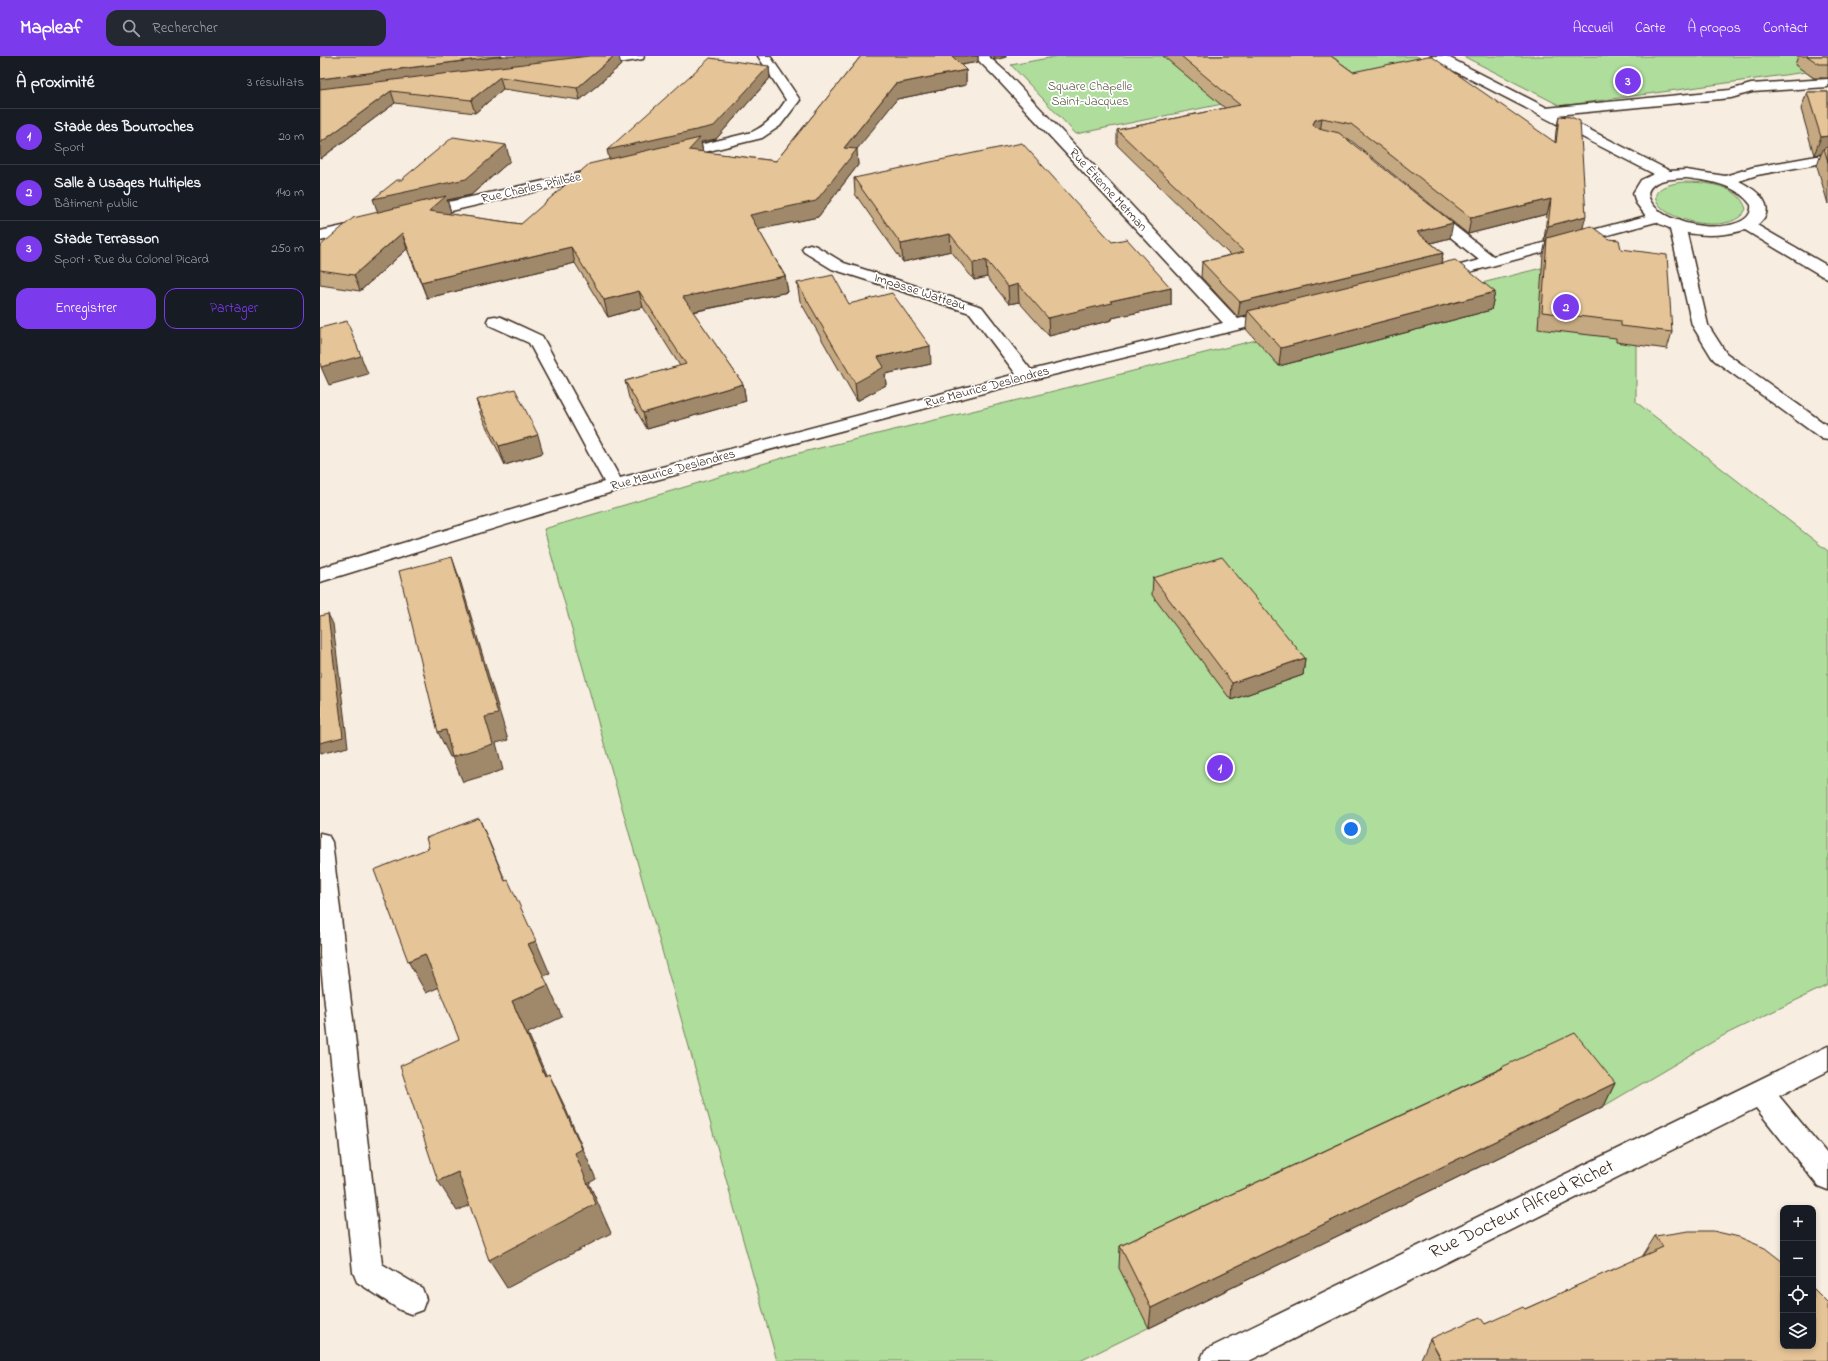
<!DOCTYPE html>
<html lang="fr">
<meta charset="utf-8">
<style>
body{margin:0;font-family:"Indie Flower",sans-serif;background:#242831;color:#f1f3f6}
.controls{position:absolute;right:12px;bottom:12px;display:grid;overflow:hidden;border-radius:8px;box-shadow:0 2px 6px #0003}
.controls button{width:36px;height:36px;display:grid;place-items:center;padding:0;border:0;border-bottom:1px solid #363941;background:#171b24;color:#f1f3f6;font:20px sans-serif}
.you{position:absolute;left:1031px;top:773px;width:14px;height:14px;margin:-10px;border:3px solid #fff;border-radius:50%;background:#1a73e8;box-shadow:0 0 0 6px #1a73e833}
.badge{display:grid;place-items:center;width:26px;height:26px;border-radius:50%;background:#7c3aed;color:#fff;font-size:13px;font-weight:700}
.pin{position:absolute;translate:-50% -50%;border:2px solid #fff;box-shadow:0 1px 4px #0006}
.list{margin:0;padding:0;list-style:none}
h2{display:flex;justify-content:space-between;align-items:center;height:52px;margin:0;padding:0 16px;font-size:17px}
h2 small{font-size:13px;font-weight:400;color:#9ea1a6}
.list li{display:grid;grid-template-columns:26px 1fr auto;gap:12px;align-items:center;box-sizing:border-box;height:56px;padding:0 16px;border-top:1px solid #363941}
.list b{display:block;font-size:15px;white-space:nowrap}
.list p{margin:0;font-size:13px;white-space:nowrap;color:#9ea1a6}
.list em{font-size:13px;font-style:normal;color:#9ea1a6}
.actions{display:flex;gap:8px;padding:12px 16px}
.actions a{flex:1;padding:9px 0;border:1px solid #7c3aed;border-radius:12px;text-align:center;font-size:14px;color:#7c3aed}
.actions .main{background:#7c3aed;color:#fff}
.icon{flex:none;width:22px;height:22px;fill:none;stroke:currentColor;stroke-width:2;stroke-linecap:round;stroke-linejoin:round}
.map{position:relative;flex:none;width:1508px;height:1305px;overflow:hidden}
header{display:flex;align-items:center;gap:24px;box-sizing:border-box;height:56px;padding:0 20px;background:#7c3aed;color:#fff}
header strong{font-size:19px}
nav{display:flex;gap:22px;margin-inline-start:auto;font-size:14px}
.search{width:280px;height:36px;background:#242831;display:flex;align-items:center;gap:10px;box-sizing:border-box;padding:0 14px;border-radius:12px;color:#9ea1a6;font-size:15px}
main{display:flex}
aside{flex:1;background:#171b24}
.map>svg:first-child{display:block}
</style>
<header>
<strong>Mapleaf</strong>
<div class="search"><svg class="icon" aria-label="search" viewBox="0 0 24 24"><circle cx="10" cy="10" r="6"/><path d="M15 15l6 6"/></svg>Rechercher</div>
<nav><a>Accueil</a><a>Carte</a><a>À propos</a><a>Contact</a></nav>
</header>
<main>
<aside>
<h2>À proximité<small>3 résultats</small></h2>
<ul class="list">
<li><span class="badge">1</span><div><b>Stade des Bourroches</b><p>Sport</p></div><em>20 m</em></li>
<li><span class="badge">2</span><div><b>Salle à Usages Multiples</b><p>Bâtiment public</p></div><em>140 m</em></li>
<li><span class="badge">3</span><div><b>Stade Terrasson</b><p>Sport · Rue du Colonel Picard</p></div><em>250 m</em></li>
</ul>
<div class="actions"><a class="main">Enregistrer</a><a>Partager</a></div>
</aside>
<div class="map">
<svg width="1508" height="1305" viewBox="0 0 1508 1305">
<rect width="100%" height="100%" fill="#f7ede0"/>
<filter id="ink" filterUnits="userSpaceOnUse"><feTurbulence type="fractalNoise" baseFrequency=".025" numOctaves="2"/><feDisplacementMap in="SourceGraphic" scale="8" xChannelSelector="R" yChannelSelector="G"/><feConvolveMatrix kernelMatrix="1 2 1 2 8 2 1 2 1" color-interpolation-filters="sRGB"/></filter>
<g filter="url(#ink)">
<!-- green -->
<g fill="#aedd9c" stroke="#74845d">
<polygon points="739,0 1096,0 1107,6 756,78 691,9"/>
<polygon points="1143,0 1508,0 1508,24 1498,26 1486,16 1241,50"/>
<path d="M1364,126C1386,126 1419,129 1426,153C1415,178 1357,168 1341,151C1324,133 1352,127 1364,126Z"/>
<polygon points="1273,199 1316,289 1316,346 1508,495 1508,929 1406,978 1284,1050 760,1305 457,1305 224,473 479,397 710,341"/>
</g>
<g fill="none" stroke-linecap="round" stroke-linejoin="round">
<defs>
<g id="service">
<polygon points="1508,23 1508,31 1432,36 1411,42 1226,60 1221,59 1219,56 1221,53 1226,52 1410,34 1431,28"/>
<polygon points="1357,164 1362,166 1365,169 1388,269 1406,297 1508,370 1508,384 1502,383 1394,304 1391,300 1372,269 1349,169 1352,166"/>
<polygon points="0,777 8,779 12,786 62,1208 102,1232 106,1243 102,1254 91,1258 80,1254 37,1226 33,1216 0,900"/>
</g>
<g id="minor">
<polygon points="292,0 324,0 323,3 318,4 271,11 266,10 265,7 266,4"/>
<path d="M438,0H450L480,44L460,70L442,82L352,104L347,103L345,100L347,97L432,76C447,69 457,58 466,44Z"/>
<polygon points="654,0 668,0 686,16 918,263 956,254 962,255 964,259 962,263 712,324 302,433 0,526 0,512 284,426 209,287 169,269 167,265 169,261 175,260 181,261 222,280 300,422 696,318 650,257 512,213 484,196 482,193 484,190 490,188 496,190 524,207 662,251 711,314 903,267 676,22"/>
<path d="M1110,0H1126L1350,115L1366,114L1405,120L1434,111L1508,98V106L1437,119L1419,125C1437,134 1460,151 1437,169L1508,210V222L1502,220L1425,174C1396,182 1364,181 1336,166L1123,223L1117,225L1111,223L1109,220L1111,217L1159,204L1103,159L1100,156L1103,153L1108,151L1113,153L1173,200L1326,160L1316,147L1313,137L1321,124L1334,118L1111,3ZM1366,122C1390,125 1416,128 1431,149C1436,183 1332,175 1328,137C1332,122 1353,123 1366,122Z"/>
<polygon points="282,112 287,113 289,116 287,119 101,162 96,160 93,157 96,154 101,152"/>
<polygon points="46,165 51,167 54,170 51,173 0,185 0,175"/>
<polygon points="1508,990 1508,1015 1459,1040 1508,1099 1508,1134 1498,1130 1436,1052 929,1305 880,1305 885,1294"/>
</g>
</defs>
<!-- service casing -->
<use href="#service" stroke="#3b2a1e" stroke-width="3"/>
<!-- minor casing -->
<use href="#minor" stroke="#3b2a1e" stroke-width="3"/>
<!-- service -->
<use href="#service" fill="#fff" fill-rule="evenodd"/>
<!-- minor -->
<use href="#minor" fill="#fff" fill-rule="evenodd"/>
</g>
<!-- wall -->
<g fill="#c5a982" stroke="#3b2a1e">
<polygon points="0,0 301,9 260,44 183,33 155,57 75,47 0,103"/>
<polygon points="541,0 658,0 658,6 641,9 646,14 646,29 577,43 536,93 538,109 498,161 438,173 465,220 468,236 373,256 423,328 426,345 327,373 309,342 305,325 360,310 323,251 288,261 255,207 107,242 87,193 40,235 0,229 0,190 58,156 81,124 190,105 151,139 127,144 131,156 129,158 201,168 289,103 449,10 450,22 396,83 381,86 383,96 456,105"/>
<polygon points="670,0 686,0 686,1 674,4"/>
<polygon points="843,0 1011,0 1033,16 1235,86 1236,75 1239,60 1263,172 1301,193 1352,276 1347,293 1296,286 1296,282 1218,273 1223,198 1226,185 1224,185 1227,158 1148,178 1029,83 1026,82 1130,182 1111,187 1123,197 1121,208 1175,236 1171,254 959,310 926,273 927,259 918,261 881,221 882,206 910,199 797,89 797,74 905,52"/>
<polygon points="1478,0 1508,0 1508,22 1494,22 1475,9"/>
<polygon points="1487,36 1508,36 1508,148 1497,110 1501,98 1494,99 1481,53"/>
<polygon points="534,122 792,186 851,232 851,249 792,262 792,264 729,280 699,246 689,248 667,221 654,224 631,195 583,206 535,138"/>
<polygon points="477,227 529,248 611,308 565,318 566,329 537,345 480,245"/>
<polygon points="156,344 223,397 185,409 162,362"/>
<polygon points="833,522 985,602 983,619 911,644 832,539"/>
<polygon points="1182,1011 1295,1027 1284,1050 829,1272 799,1212 800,1190 1180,1013"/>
<polygon points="1335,1180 1508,1305 1100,1305 1110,1283 1165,1268 1205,1253 1322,1201"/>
</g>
<!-- shaded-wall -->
<g fill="#a0896a" stroke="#3b2a1e">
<polygon points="183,0 285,0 0,35 0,23"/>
<polygon points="294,0 299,0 301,9 260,44 257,32"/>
<polygon points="630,0 658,0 658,6 630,11"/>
<polygon points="674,0 686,0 686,1 674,4"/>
<polygon points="449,10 450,22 396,83 381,86 383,97 290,107 287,94"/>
<polygon points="646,14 646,29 577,43 526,107 524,92 575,28"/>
<polygon points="180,21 183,33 155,57 151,44"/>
<polygon points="71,35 75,47 0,103 0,87"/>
<polygon points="1002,62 1000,77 994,78 993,68 995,64"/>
<polygon points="1508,80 1508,96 1504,92 1501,98 1494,99 1501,81"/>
<polygon points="186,89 190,105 151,139 127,144 131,156 114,170 109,155 59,160 53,143"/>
<polygon points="537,93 538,109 498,161 432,175 430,159"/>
<polygon points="1231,143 1227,158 1148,178 1151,162"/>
<polygon points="1266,160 1262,175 1227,182 1226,185 1224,185 1228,170"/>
<polygon points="1133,167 1130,182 1094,191 1097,176"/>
<polygon points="82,177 87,193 40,235 34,219"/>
<polygon points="630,178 631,195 583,206 581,188"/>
<polygon points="251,191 255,207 107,242 101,226"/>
<polygon points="1123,197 1120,212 928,255 927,259 918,261 920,246"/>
<polygon points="666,204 667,221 654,224 653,207"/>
<polygon points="465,220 468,236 366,257 363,241"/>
<polygon points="698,228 699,246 689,248 688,231"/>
<polygon points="851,232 851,249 792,262 792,264 729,280 728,262 790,245"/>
<polygon points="319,235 323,251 288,261 284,244"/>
<polygon points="1175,236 1171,254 959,310 961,292"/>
<polygon points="34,283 48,318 9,329 1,311"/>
<polygon points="610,290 611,308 565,318 566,329 537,345 535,327 558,301"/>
<polygon points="423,328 426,345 327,373 323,357"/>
<polygon points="218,379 223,397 185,409 179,390"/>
<polygon points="132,501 141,527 188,684 176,687 183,714 143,726 132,701 130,701 118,676 165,661"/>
<polygon points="8,558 13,568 28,691 0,698 0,687"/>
<polygon points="985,602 983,619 911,644 912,627"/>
<polygon points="159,762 173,795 199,858 185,825"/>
<polygon points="216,885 230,918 223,920 208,888"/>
<polygon points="105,898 122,930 106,937 88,905"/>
<polygon points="228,929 242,961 208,977 240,1051 225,1020 192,945"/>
<polygon points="229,1018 244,1049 276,1123 269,1127 291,1177 187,1232 169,1204 255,1097"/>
<polygon points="1295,1027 1284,1050 829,1272 831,1252"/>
<polygon points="138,1116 156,1146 137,1155 118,1125"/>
</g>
<!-- building -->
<g fill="#e5c497" stroke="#3b2a1e">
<polygon points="0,0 183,0 0,23"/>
<polygon points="269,0 294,0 257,32 180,21 151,44 71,35 0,87 0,33"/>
<polygon points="541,0 632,0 646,14 575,28 524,92 537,93 496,145 430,159 465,220 363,241 423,328 323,357 305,325 366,308 319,235 284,244 251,191 101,226 82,177 34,219 0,214 0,190 33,162 126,140 109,155 201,168 269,108 380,82 369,94 456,105"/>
<polygon points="861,0 1011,0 1033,16 1108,0 1111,0 1236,87 1239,60 1251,61 1260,65 1266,160 1228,170 1231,143 1151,162 1031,68 1002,62 995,64 993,68 995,71 1019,77 1133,167 1097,176 1123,197 920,246 882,206 924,196 797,74 920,49"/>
<polygon points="1487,0 1508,0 1508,8 1499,8"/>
<polygon points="390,2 449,10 394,70 287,94"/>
<polygon points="1487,36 1508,36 1508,80 1501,81"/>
<polygon points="133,81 186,89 146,123 53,143 77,124 81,124"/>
<polygon points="702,87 792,186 807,183 851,232 790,245 792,247 728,262 698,228 688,231 666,204 653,207 630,178 581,188 534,122"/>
<polygon points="1508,91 1508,106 1504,92"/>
<polygon points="1271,170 1289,183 1299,184 1301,193 1347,199 1352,276 1301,270 1301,265 1222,256 1227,182"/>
<polygon points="1135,204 1175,236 961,292 928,255"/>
<polygon points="513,219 529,248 572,237 610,290 558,301 564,311 535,327 477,227"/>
<polygon points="27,265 41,300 1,311 0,307 0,272"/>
<polygon points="195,333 218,379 179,390 156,344"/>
<polygon points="132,501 178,658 165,661 173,688 132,701 126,674 118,676 79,515"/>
<polygon points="902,501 985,602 912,627 833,522"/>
<polygon points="8,558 23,681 0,687 0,560"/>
<polygon points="159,762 185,825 188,824 216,885 208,888 228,929 192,945 225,1020 229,1018 262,1093 255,1097 276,1148 169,1204 138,1116 118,1125 80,1010 139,983 105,898 88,905 54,814 109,792 106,782"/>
<polygon points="1255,977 1295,1027 831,1252 800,1190 1183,1012 1182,1011"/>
<polygon points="1369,1175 1393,1175 1419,1181 1445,1192 1463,1206 1463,1290 1493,1290 1493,1232 1508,1247 1508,1305 1122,1305 1110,1283 1160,1261 1165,1268 1203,1251 1205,1253 1343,1191 1335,1180"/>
</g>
</g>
<g text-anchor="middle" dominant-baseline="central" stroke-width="3.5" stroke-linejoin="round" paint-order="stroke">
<!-- far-park labels -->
<g font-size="13" fill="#58573e" stroke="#fff">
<text x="770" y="30">Square Chapelle<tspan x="770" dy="15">Saint-Jacques</tspan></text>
</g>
<!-- far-street labels -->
<g font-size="13" fill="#3b2a1e" stroke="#fff">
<text transform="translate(211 132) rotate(-13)">Rue Charles Philbée</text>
<text transform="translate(788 134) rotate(47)">Rue Étienne Metman</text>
<text transform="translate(600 236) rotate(18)">Impasse Watteau</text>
<text transform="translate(667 331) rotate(-15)">Rue Maurice Deslandres</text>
<text transform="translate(353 414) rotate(-15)">Rue Maurice Deslandres</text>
</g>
<!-- near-street labels -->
<g font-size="19" fill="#3b2a1e" stroke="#fff">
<text transform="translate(1202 1154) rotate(-26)">Rue Docteur Alfred Richet</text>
</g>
</g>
</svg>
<div class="controls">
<button>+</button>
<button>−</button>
<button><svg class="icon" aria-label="locate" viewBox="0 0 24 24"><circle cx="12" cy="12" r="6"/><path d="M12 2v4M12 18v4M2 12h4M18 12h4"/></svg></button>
<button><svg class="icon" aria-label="layers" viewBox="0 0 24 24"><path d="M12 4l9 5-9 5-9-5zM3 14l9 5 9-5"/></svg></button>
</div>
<div class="you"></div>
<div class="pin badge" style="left:900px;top:712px">1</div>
<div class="pin badge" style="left:1246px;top:251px">2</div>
<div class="pin badge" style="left:1308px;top:25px">3</div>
</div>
</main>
